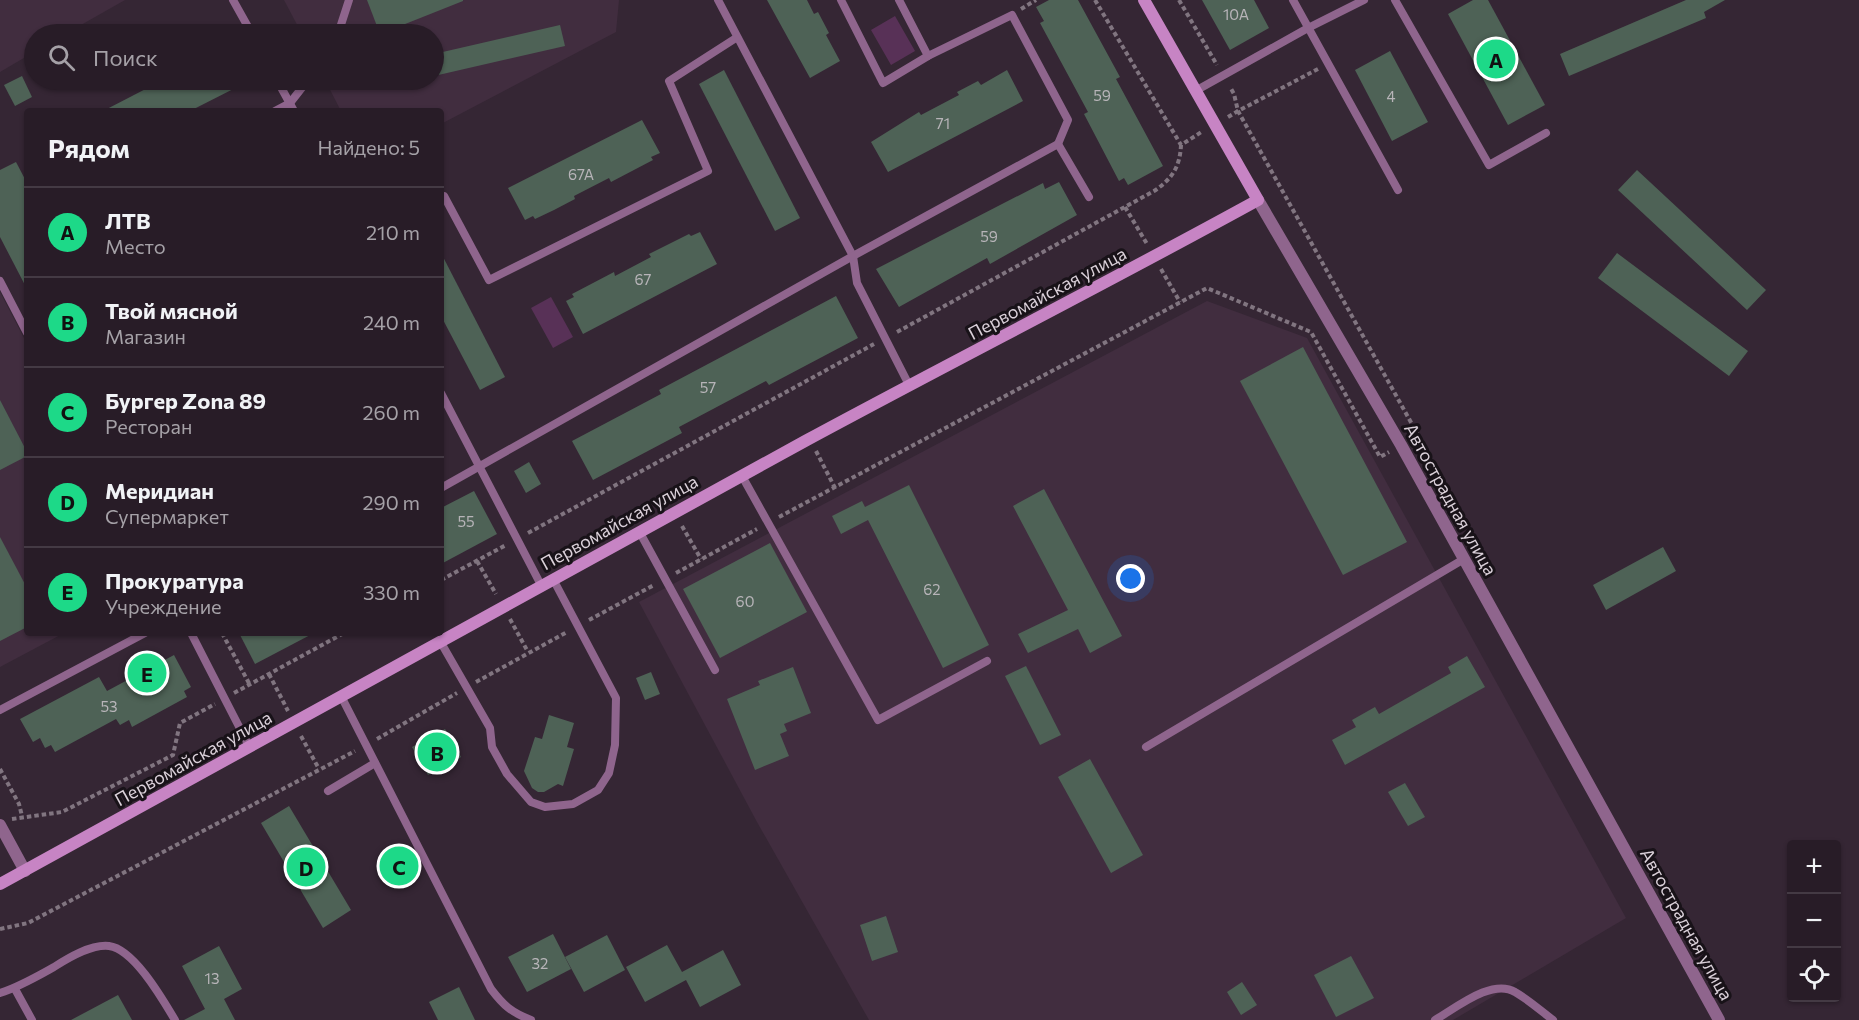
<!DOCTYPE html>
<html lang="ru">
<meta charset="utf-8">
<style>
body{margin:0;font-family:Commissioner,sans-serif;background:#342933;color:#f1f3f6}
.controls{position:absolute;right:18px;bottom:18px;display:grid;overflow:hidden;border-radius:6px;box-shadow:0 2px 4px #0004}
.controls button{width:54px;height:54px;display:grid;place-items:center;padding:0;border:0;border-bottom:2px solid #443a44;background:#281c27;color:#f1f3f6;font:30px sans-serif}
.you{position:absolute;left:1131px;top:579px;width:21px;height:21px;margin:-15px;border:4px solid #fff;border-radius:50%;background:#1a73e8;box-shadow:0 0 0 9px #1a73e833}
.badge{display:grid;place-items:center;width:39px;height:39px;border-radius:50%;background:#1dd988;color:#111;font-size:20px;font-weight:700}
.pin{position:absolute;translate:-50% -50%;border:3px solid #fff;box-shadow:0 2px 6px #0006}
.list{margin:0;padding:0;list-style:none}
h2{display:flex;justify-content:space-between;align-items:center;height:78px;margin:0;padding:0 24px;font-size:26px}
h2 small{font-size:20px;font-weight:400;color:#a5a1a7}
.list li{display:grid;grid-template-columns:39px 1fr auto;gap:18px;align-items:center;box-sizing:border-box;height:90px;padding:0 24px;border-top:2px solid #443a44}
.list b{display:block;font-size:22px;white-space:nowrap}
.list p{margin:0;font-size:20px;white-space:nowrap;color:#a5a1a7}
.list em{font-size:20px;font-style:normal;color:#a5a1a7}
.icon{flex:none;width:33px;height:33px;fill:none;stroke:currentColor;stroke-width:2;stroke-linecap:round;stroke-linejoin:round}
.map{position:relative;flex:none;width:1859px;height:1020px;overflow:hidden}
.search{position:absolute;background:#281c27;box-shadow:0 2px 4px #0004;left:24px;top:24px;width:420px;height:66px;display:flex;align-items:center;gap:15px;box-sizing:border-box;padding:0 21px;border-radius:33px;color:#a5a1a7;font-size:22px}
.panel{position:absolute;background:#281c27;box-shadow:0 2px 4px #0004;left:24px;top:108px;width:420px;height:528px;border-radius:6px}
.map>svg:first-child{display:block}
</style>
<div class="map">
<svg width="1859" height="1020" viewBox="0 0 1859 1020">
<rect width="100%" height="100%" fill="#352634"/>
<!-- built -->
<g fill="#412d3f">
<polygon points="0,0 125,0 65,34 34,34 34,52 0,72"/>
<polygon points="284,0 619,0 616,32 441,124 441,111 341,111 325,80 434,80 434,34 302,34"/>
<polygon points="0,292 27,344 27,633 64,633 0,667"/>
<polygon points="1207,301 1307,338 1626,918 1453,1020 869,1020 757,822 639,602"/>
</g>
<!-- green -->
<g fill="#583157">
<polygon points="895,16 915,51 891,65 871,30"/>
<polygon points="551,297 573,337 553,348 531,308"/>
</g>
<!-- building -->
<g fill="#4e6256">
<polygon points="367,0 463,0 463,1 380,34"/>
<polygon points="767,0 807,0 814,14 818,12 829,33 826,35 840,61 810,78"/>
<polygon points="1049,0 1078,0 1120,77 1116,79 1163,166 1128,185 1124,178 1119,181 1084,114 1088,112 1040,23 1044,21 1036,7"/>
<polygon points="1202,0 1254,0 1269,28 1230,50"/>
<polygon points="1473,0 1488,0 1545,105 1508,125 1448,14"/>
<polygon points="1686,0 1725,0 1704,12 1706,18 1569,76 1560,54"/>
<polygon points="560,25 565,46 434,76 434,54"/>
<polygon points="1390,51 1428,122 1392,141 1355,70"/>
<polygon points="724,70 800,218 775,231 699,84"/>
<polygon points="1007,70 1023,101 888,172 871,142 919,112 921,115 959,95 957,92 978,81 981,85"/>
<polygon points="22,76 32,97 15,106 4,85"/>
<polygon points="163,80 251,80 190,111 103,111"/>
<polygon points="642,120 660,153 651,157 653,160 611,182 609,178 574,196 575,199 554,210 535,219 533,216 525,220 508,188"/>
<polygon points="16,162 27,183 27,289 0,237 0,170"/>
<polygon points="1637,170 1766,290 1747,310 1618,190"/>
<polygon points="1059,182 1077,215 990,264 987,258 899,307 876,269 1043,183 1045,189"/>
<polygon points="700,232 717,264 583,334 566,301 574,297 572,294 614,272 615,276 651,257 649,254 689,234 691,236"/>
<polygon points="441,253 505,377 480,390 441,316"/>
<polygon points="1617,253 1748,351 1729,376 1598,278"/>
<polygon points="836,296 858,338 769,385 766,381 679,427 682,433 593,480 572,441 661,394 659,390"/>
<polygon points="1303,347 1407,542 1343,575 1240,381"/>
<polygon points="0,400 27,452 27,456 0,470"/>
<polygon points="529,462 541,484 526,493 514,471"/>
<polygon points="909,485 989,645 943,668 868,520 841,534 832,516 862,501 865,507"/>
<polygon points="1044,489 1122,636 1090,653 1078,629 1028,653 1018,634 1068,610 1013,506"/>
<polygon points="474,491 497,534 441,564 441,508"/>
<polygon points="0,537 27,588 27,627 0,641"/>
<polygon points="770,543 807,612 720,658 683,589"/>
<polygon points="1663,547 1676,571 1606,610 1593,585"/>
<polygon points="239,633 314,633 255,664"/>
<polygon points="174,655 191,687 184,691 187,697 132,727 129,720 120,725 116,719 55,752 51,745 45,748 40,738 33,742 20,719 99,677 107,691"/>
<polygon points="1467,656 1485,687 1345,765 1332,740 1356,727 1352,720 1375,707 1379,714 1451,673 1448,667"/>
<polygon points="1026,666 1061,735 1040,745 1005,676"/>
<polygon points="793,667 811,713 784,724 787,731 780,734 789,756 755,770 727,699 760,685 758,681"/>
<polygon points="651,672 660,694 645,700 636,678"/>
<polygon points="549,715 574,723 567,747 574,749 563,786 558,784 544,792 538,792 532,788 524,771 535,737 542,739"/>
<polygon points="445,729 461,757 428,775 412,747"/>
<polygon points="1090,759 1143,855 1111,873 1058,777"/>
<polygon points="1405,783 1425,817 1408,826 1388,792"/>
<polygon points="289,806 351,910 323,928 261,823"/>
<polygon points="886,916 898,952 872,961 860,925"/>
<polygon points="553,934 571,969 527,992 508,957"/>
<polygon points="607,935 625,970 584,992 565,957"/>
<polygon points="667,945 682,972 723,950 741,985 700,1007 686,980 645,1002 626,967"/>
<polygon points="219,946 242,989 224,999 235,1020 184,1020 205,1009 182,966"/>
<polygon points="1351,956 1374,998 1336,1017 1314,975"/>
<polygon points="1242,982 1257,1005 1241,1015 1227,992"/>
<polygon points="459,987 475,1020 438,1020 429,1002"/>
<polygon points="118,995 132,1020 71,1020"/>
</g>
<g fill="none" stroke-linecap="round" stroke-linejoin="round">
<!-- path -->
<g stroke="#817580" stroke-width="4" stroke-dasharray="4.5 3" stroke-linecap="butt">
<polyline points="1095,0 1181,145 1203,131"/>
<polyline points="1179,0 1217,65"/>
<polyline points="1021,9 1036,0"/>
<polyline points="1318,69 1238,111 1418,435 1413,437"/>
<polyline points="1228,117 1238,111 1234,94 1230,87"/>
<polyline points="1125,207 1147,244"/>
<polyline points="1161,269 1180,302"/>
<path d="M897,332L1154,191C1172,179 1180,167 1181,145"/>
<polyline points="816,451 835,488"/>
<polyline points="779,517 1207,288 1311,332 1380,457 1389,452"/>
<polyline points="682,526 701,559"/>
<polyline points="528,533 874,344"/>
<polyline points="477,561 496,594"/>
<polyline points="676,573 757,529"/>
<polyline points="441,580 506,545"/>
<polyline points="510,619 528,652"/>
<polyline points="589,620 654,585"/>
<polyline points="222,633 250,685"/>
<polyline points="269,674 288,711"/>
<polyline points="476,682 567,632"/>
<polyline points="234,693 344,633"/>
<polyline points="301,736 319,769"/>
<polyline points="377,739 457,693"/>
<polyline points="0,769 19,804 22,816"/>
<polyline points="12,819 62,812 173,755 180,723 215,704"/>
<polyline points="0,929 28,923 355,751"/>
</g>
<!-- service -->
<g stroke="#8f658d" stroke-width="8">
<polyline points="233,0 252,34"/>
<polyline points="718,0 853,256 857,283 909,385"/>
<polyline points="841,0 883,83 928,56 1012,15 1068,120 1058,144"/>
<polyline points="899,0 928,56"/>
<polyline points="1293,0 1398,190"/>
<polyline points="1395,0 1489,165 1546,133"/>
<polyline points="338,34 349,0"/>
<polyline points="277,80 294,111"/>
<polyline points="1197,90 1308,28 1364,0"/>
<polyline points="275,111 290,103 308,80"/>
<polyline points="441,197 444,196 489,280 708,171 669,81 736,38"/>
<polyline points="0,281 27,333"/>
<polyline points="441,393 541,585"/>
<polyline points="742,476 878,720 987,661"/>
<polyline points="441,488 853,256 1058,144 1089,197"/>
<polyline points="639,531 715,670"/>
<polyline points="191,633 250,748"/>
<polyline points="440,641 490,728 492,747 507,774 531,802 545,807 573,804 598,790 609,773 615,745 616,698 553,579"/>
<path d="M341,696L491,989C504,1006 511,1012 531,1020"/>
<polyline points="0,710 145,633"/>
<polyline points="1146,747 1464,559"/>
<polyline points="328,791 375,763"/>
<polyline points="15,989 32,1020"/>
<path d="M0,993C19,987 36,977 54,967C68,958 91,944 109,946C134,949 163,1000 175,1020"/>
<path d="M1435,1020C1456,1008 1492,978 1515,992C1529,1000 1541,1011 1553,1020"/>
</g>
<!-- minor -->
<polyline stroke="#8f658d" stroke-width="12" points="0,825 25,871"/>
<!-- tertiary -->
<polyline stroke="#8f658d" stroke-width="12" points="1258,200 1401,445 1719,1020"/>
<!-- secondary -->
<path stroke="#c784c4" stroke-width="12" d="M0,884C270,737 537,587 807,440C957,359 1109,282 1258,200L1144,0"/>
</g>
<g text-anchor="middle" dominant-baseline="central" stroke-width="6" stroke-linejoin="round" paint-order="stroke">
<!-- number labels -->
<g font-size="15" fill="#b7b4b8">
<text x="1236" y="14">10А</text>
<text x="1102" y="95">59</text>
<text x="1391" y="96">4</text>
<text x="943" y="123">71</text>
<text x="581" y="174">67А</text>
<text x="989" y="236">59</text>
<text x="643" y="279">67</text>
<text x="708" y="387">57</text>
<text x="466" y="521">55</text>
<text x="932" y="589">62</text>
<text x="745" y="601">60</text>
<text x="109" y="706">53</text>
<text x="540" y="963">32</text>
<text x="212" y="978">13</text>
</g>
<!-- street labels -->
<g font-size="18" fill="#dad0d9" stroke="#181218">
<text transform="translate(1047 293) rotate(-28)">Первомайская улица</text>
<text transform="translate(1451 499) rotate(61)">Автострадная улица</text>
<text transform="translate(619 522) rotate(-29)">Первомайская улица</text>
<text transform="translate(193 758) rotate(-29)">Первомайская улица</text>
<text transform="translate(1687 924) rotate(61)">Автострадная улица</text>
</g>
</g>
</svg>
<div class="controls">
<button>+</button>
<button>−</button>
<button><svg class="icon" aria-label="locate" viewBox="0 0 24 24"><circle cx="12" cy="12" r="6"/><path d="M12 2v4M12 18v4M2 12h4M18 12h4"/></svg></button>
</div>
<div class="you"></div>
<div class="pin badge" style="left:1496px;top:59px">A</div>
<div class="pin badge" style="left:437px;top:752px">B</div>
<div class="pin badge" style="left:399px;top:866px">C</div>
<div class="pin badge" style="left:306px;top:867px">D</div>
<div class="pin badge" style="left:147px;top:673px">E</div>
<div class="search"><svg class="icon" aria-label="search" viewBox="0 0 24 24"><circle cx="10" cy="10" r="6"/><path d="M15 15l6 6"/></svg>Поиск</div>
<section class="panel">
<h2>Рядом<small>Найдено: 5</small></h2>
<ul class="list">
<li><span class="badge">A</span><div><b>ЛТВ</b><p>Место</p></div><em>210 m</em></li>
<li><span class="badge">B</span><div><b>Твой мясной</b><p>Магазин</p></div><em>240 m</em></li>
<li><span class="badge">C</span><div><b>Бургер Zona 89</b><p>Ресторан</p></div><em>260 m</em></li>
<li><span class="badge">D</span><div><b>Меридиан</b><p>Супермаркет</p></div><em>290 m</em></li>
<li><span class="badge">E</span><div><b>Прокуратура</b><p>Учреждение</p></div><em>330 m</em></li>
</ul>
</section>
</div>
